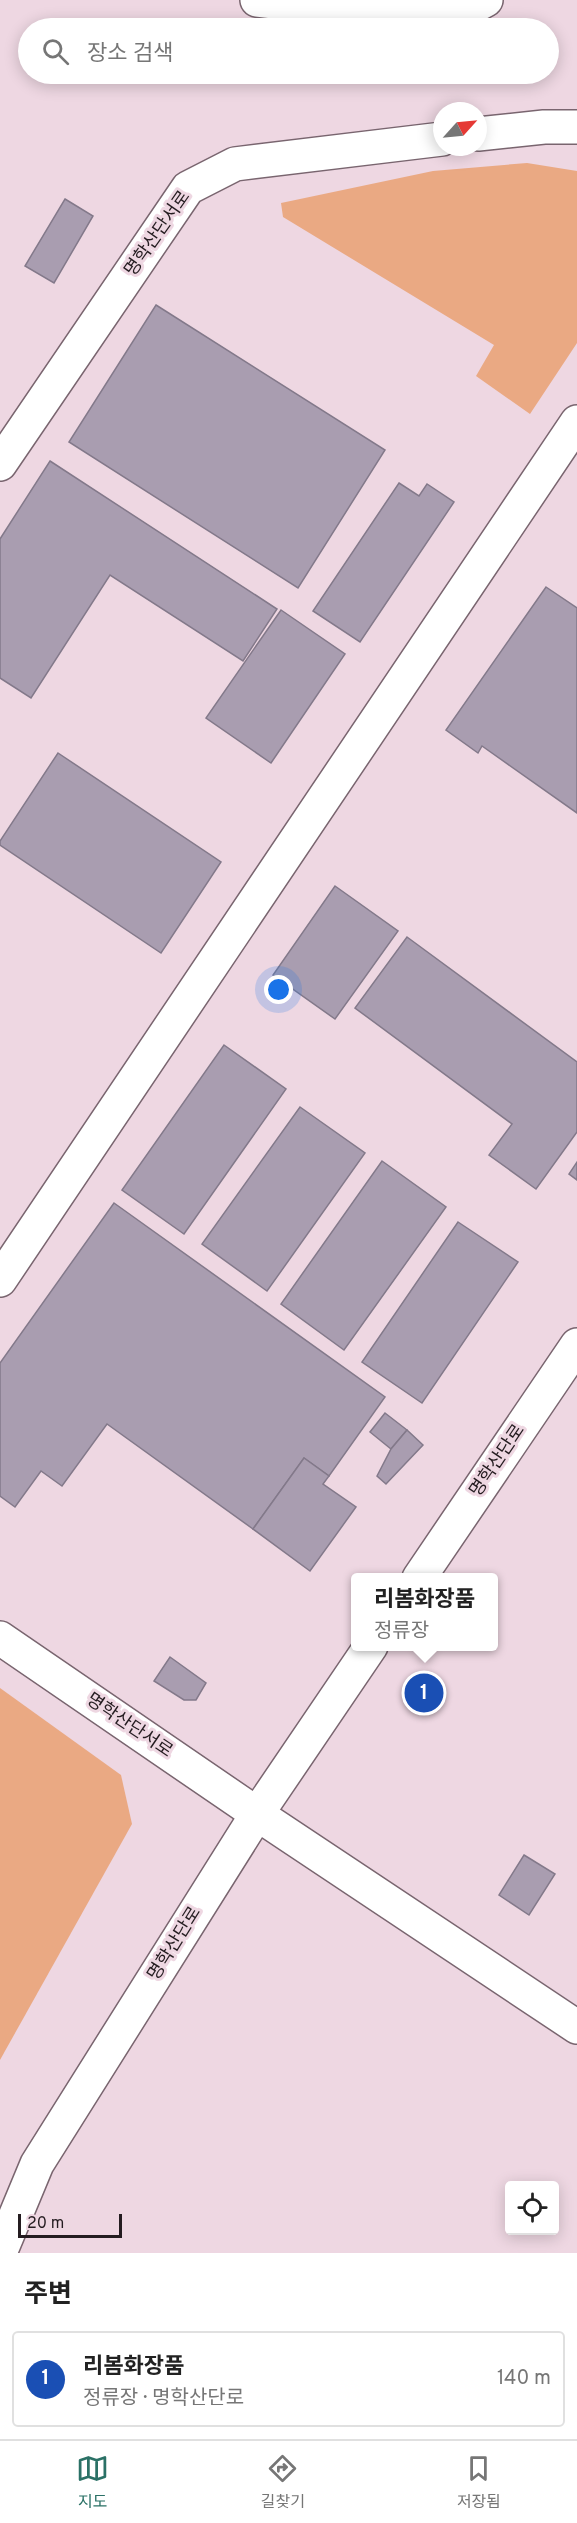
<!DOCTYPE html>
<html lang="ko">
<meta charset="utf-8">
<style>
body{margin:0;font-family:Overpass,"Noto Sans KR",sans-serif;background:#f2f2f2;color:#222}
.controls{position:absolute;right:18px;bottom:18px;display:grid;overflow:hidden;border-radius:6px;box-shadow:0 3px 15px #0003}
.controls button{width:54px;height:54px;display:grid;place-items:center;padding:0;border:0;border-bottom:2px solid #e0e0e0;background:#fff;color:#222;font:30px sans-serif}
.compass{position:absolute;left:433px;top:102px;width:54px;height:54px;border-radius:50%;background:#fff;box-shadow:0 3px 15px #0003;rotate:63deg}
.scale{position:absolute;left:18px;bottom:15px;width:104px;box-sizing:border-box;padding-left:6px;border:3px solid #241c20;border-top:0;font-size:16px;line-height:21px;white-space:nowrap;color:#241c20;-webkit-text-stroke:4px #eed7e2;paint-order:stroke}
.you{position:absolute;left:279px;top:990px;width:21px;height:21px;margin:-15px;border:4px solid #fff;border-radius:50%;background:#1a73e8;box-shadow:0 0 0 9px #1a73e833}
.badge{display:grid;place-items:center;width:39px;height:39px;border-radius:50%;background:#2b7166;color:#fff;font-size:20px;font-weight:700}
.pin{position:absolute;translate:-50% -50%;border:3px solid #fff;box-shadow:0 2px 6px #0006}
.popup{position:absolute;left:351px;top:1573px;width:147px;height:78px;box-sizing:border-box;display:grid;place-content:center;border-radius:6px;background:#fff;filter:drop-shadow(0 2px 4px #0005);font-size:20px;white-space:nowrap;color:#767676}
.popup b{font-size:22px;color:#222}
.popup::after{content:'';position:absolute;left:50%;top:100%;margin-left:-12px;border:12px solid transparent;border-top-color:#fff}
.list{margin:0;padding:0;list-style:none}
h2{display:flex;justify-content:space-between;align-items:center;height:78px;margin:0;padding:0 24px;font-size:26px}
h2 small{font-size:20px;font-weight:400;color:#767676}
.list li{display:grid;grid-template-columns:39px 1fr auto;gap:18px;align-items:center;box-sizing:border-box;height:96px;margin:0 12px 12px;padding:0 12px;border:2px solid #e0e0e0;border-radius:6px}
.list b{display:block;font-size:22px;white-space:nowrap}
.list p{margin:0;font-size:20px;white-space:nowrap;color:#767676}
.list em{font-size:20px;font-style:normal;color:#767676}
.icon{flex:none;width:33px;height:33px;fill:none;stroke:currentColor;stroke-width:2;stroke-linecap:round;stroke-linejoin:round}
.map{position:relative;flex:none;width:577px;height:2253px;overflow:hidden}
.search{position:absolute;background:#fff;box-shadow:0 3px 15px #0003;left:18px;right:18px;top:18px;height:66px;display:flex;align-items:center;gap:15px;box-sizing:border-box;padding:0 21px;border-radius:33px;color:#767676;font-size:22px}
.sheet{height:186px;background:#fff}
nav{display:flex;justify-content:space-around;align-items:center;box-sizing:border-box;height:84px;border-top:2px solid #e0e0e0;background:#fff;font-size:16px;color:#767676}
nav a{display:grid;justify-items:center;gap:3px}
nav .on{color:#2b7166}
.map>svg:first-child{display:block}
</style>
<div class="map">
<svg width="577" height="2253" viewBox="0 0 577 2253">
<rect width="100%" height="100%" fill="#eed7e2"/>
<!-- green -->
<g fill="#eaa983">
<polygon points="527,163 577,171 577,343 530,414 476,376 494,345 283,217 281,203 433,171"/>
<polygon points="0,1688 121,1775 132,1824 0,2060"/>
</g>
<!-- building -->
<g fill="#a99db0" stroke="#83798a" stroke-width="1.5">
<polygon points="65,199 93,216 54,283 25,266"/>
<polygon points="156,305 385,450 298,588 69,442"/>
<polygon points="50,461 277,609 243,661 110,575 31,698 0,678 0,539"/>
<polygon points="399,483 419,496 427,484 454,502 360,642 313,611"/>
<polygon points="546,587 577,608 577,813 482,746 478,753 446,730"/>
<polygon points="281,610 345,654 271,763 206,718"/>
<polygon points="58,753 221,862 161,953 0,845 0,841"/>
<polygon points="335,886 398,931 335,1019 273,975"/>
<polygon points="407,937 577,1062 577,1132 536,1189 489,1155 512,1124 355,1008"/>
<polygon points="224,1045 286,1089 184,1234 122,1190"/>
<polygon points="300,1107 365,1153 267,1291 202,1244"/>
<polygon points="382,1161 446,1207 344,1350 281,1304"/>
<polygon points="577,1162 577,1180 569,1174"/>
<polygon points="114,1203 385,1397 329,1476 304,1458 253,1529 107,1424 62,1486 41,1471 15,1507 0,1496 0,1363"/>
<polygon points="458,1222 518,1262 422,1403 362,1362"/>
<polygon points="385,1413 407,1430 391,1449 370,1432"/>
<polygon points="407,1430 423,1445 386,1484 377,1476 391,1449"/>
<polygon points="304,1458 329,1476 323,1484 356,1507 310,1571 253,1529"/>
<polygon points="170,1657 206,1683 196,1700 184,1700 154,1681"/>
<polygon points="524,1855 555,1874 529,1915 499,1895"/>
</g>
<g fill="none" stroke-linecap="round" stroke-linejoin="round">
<defs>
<g id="minor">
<polyline points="257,0 395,16 464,12 486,0"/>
<polyline points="478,134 544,127 577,127"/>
<polyline points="0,464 188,188 235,164 442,139"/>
<polyline points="0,1280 577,422"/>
<polyline points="0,1638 257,1814 577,2027"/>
</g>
<g id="tertiary">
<polyline points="419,1578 577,1345"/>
<polyline points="0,2253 37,2164 257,1814 371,1646"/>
</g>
</defs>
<!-- minor casing -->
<use href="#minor" stroke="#79656f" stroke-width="36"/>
<!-- tertiary casing -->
<use href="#tertiary" stroke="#79656f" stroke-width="36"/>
<!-- minor -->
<use href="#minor" stroke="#fff" stroke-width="33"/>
<!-- tertiary -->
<use href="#tertiary" stroke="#fff" stroke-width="33"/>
</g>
<g text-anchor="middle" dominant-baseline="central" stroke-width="6" stroke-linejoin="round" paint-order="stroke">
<!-- street labels -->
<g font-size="18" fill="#241c20" stroke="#eed7e2">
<text transform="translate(158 234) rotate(-55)">명학산단서로</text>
<text transform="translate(498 1461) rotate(-56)">명학산단로</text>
<text transform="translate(129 1726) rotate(34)">명학산단서로</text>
<text transform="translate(175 1944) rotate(-58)">명학산단로</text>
</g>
</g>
</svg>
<div class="controls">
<button><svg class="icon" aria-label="locate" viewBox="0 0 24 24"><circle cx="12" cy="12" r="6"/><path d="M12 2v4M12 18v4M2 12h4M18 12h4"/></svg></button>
</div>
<svg class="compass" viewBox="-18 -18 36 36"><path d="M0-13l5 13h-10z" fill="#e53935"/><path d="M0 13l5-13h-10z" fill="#767676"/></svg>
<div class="scale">20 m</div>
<div class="you"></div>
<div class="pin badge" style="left:424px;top:1693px;background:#1a4fb4">1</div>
<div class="popup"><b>리봄화장품</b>정류장</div>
<div class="search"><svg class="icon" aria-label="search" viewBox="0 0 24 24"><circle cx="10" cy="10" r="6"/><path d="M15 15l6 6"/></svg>장소 검색</div>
</div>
<section class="sheet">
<h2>주변<small></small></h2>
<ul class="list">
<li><span class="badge" style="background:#1a4fb4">1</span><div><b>리봄화장품</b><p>정류장 · 명학산단로</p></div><em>140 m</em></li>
</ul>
</section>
<nav>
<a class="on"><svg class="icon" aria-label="map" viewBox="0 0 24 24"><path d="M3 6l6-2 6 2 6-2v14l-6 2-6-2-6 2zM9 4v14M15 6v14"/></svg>지도</a>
<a><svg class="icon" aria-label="directions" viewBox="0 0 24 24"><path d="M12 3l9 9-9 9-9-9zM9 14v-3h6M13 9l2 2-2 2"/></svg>길찾기</a>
<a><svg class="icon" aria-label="saved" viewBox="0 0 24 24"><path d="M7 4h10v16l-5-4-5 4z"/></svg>저장됨</a>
</nav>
